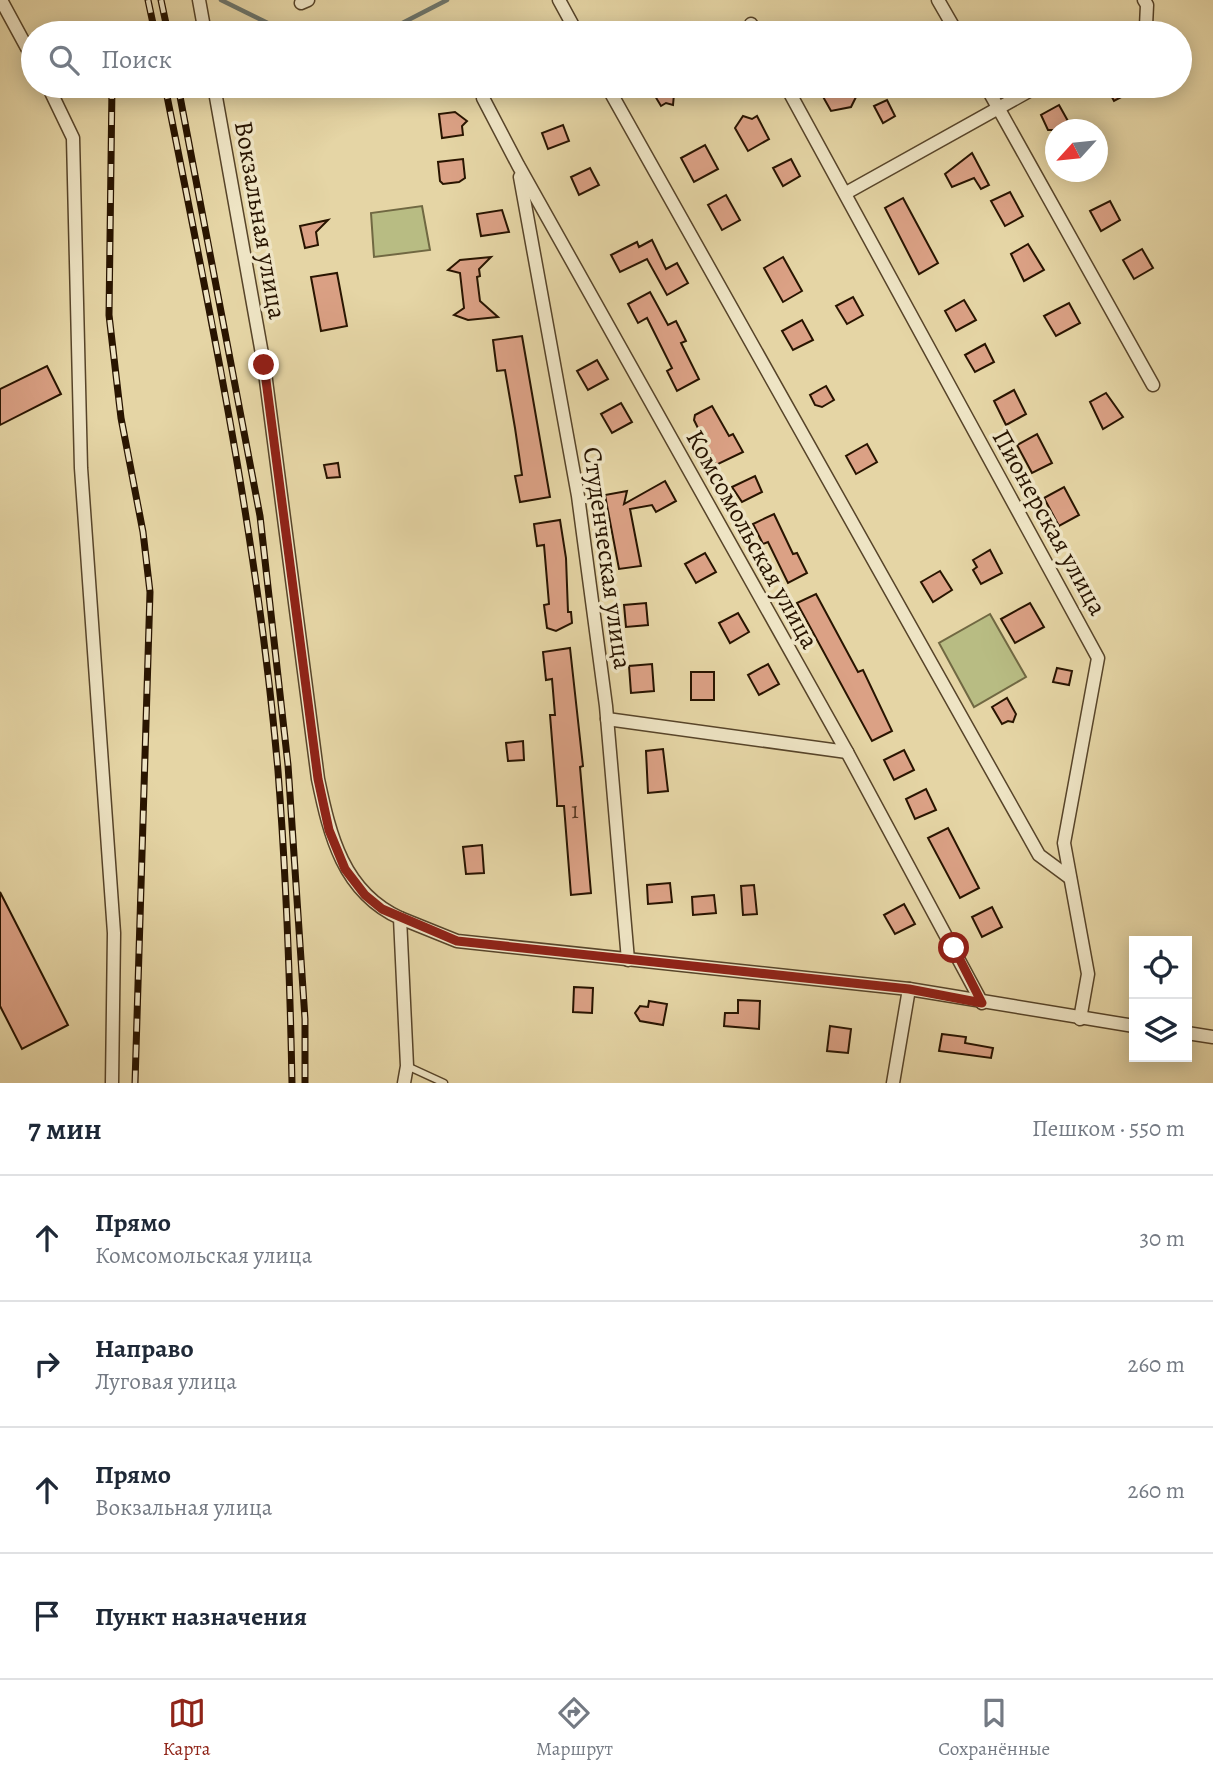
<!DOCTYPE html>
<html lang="ru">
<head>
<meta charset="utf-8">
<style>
	:root { --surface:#fff; --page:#f6f6f7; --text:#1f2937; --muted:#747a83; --line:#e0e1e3; --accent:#8f2418 }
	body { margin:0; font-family:Alegreya,serif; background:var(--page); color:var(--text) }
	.controls { position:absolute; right:21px; bottom:21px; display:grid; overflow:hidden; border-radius:0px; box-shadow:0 4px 18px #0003 }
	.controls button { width:63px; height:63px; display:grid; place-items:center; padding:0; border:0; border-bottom:2px solid var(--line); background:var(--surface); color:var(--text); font:35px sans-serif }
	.compass { position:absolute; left:1045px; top:119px; width:63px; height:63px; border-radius:50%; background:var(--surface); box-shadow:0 4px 18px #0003; rotate:243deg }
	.stop { position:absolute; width:21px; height:21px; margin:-16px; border:5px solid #8f2418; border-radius:50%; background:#fff }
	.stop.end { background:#8f2418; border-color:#fff; box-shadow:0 2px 7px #0008 }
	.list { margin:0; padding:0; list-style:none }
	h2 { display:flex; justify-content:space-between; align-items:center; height:91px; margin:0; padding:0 28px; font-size:30px }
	h2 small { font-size:23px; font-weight:400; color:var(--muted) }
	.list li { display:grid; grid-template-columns:46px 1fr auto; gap:21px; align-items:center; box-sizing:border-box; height:126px; padding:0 28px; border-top:2px solid var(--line) }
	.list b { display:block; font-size:26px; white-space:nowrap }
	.list p { margin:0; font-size:23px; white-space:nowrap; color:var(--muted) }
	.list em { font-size:23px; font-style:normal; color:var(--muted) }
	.icon { flex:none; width:38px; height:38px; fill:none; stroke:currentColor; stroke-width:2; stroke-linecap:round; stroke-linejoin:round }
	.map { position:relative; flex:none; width:1213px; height:1083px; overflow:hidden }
	.search { position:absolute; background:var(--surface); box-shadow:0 4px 18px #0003; left:21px; right:21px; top:21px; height:77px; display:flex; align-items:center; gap:18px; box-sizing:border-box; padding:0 24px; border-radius:38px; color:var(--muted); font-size:26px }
	.sheet { height:595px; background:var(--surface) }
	nav { display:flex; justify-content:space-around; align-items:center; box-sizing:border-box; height:98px; border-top:2px solid var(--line); background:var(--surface); font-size:19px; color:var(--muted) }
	nav a { display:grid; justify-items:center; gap:4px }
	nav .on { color:var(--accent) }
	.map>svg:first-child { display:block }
	.green { fill:#b8bc83; stroke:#706842; stroke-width:2 }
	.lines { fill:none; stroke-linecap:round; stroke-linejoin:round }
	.stream { stroke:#6d756b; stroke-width:4.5 }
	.building { fill:#dba185; stroke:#281400; stroke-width:2 }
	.service-casing { stroke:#574429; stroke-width:9 }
	.minor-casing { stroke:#574429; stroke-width:15 }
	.service { stroke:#eee4c4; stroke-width:6 }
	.minor { stroke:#eee4c4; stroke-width:12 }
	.rail-casing { stroke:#281400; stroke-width:7 }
	.rail { stroke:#eee4c4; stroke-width:4.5; stroke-dasharray:13; stroke-linecap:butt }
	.route { stroke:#8f2418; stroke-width:9 }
	.labels { text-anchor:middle; stroke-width:7; stroke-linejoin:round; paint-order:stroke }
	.number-label { font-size:23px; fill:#553721 }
	.street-label { font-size:26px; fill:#281400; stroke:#eee4c4 }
</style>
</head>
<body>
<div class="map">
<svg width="1213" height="1083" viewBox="0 0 1213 1083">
	<rect width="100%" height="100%" fill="#e5d5a5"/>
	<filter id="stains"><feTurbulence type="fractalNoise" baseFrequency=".00286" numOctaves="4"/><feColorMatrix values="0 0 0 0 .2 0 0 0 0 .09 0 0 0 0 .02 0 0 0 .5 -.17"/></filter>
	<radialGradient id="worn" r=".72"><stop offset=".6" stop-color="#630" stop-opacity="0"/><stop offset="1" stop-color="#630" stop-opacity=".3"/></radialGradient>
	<g class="green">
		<path d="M422 206 430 250 374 257 371 213Z"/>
		<path d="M990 614 1026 677 974 707 939 643Z"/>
	</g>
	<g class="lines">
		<g class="stream">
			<path d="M221 0 288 33"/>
			<path d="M383 33 447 0"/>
		</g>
	</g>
	<g class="building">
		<path d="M649 86H669L674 94 673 105 666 103 661 106Z"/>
		<path d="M817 86H854L858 93 851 107 831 111Z"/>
		<path d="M1106 86H1142L1114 101Z"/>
		<path d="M887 100 895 116 883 123 874 106Z"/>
		<path d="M1059 105 1073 130H1048L1041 115Z"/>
		<path d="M455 112 467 121 462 126 463 135 442 138 439 114Z"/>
		<path d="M743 116 752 119 757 116 769 139 748 151 735 128Z"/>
		<path d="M563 125 569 141 548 149 542 133Z"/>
		<path d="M705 145 718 169 694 182 681 158Z"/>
		<path d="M972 153 989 185 981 189 974 178 952 187 945 174Z"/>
		<path d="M463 159 465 178 459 182 443 184 440 181 438 162Z"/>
		<path d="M791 159 800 176 783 186 773 168Z"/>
		<path d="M590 168 599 185 579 195 571 177Z"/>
		<path d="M1010 192 1023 216 1005 226 991 201Z"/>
		<path d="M726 195 740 220 722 230 708 205Z"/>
		<path d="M903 198 938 263 919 274 885 208Z"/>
		<path d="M1110 201 1120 220 1101 231 1090 211Z"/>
		<path d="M502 210 509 232 481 236 477 214Z"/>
		<path d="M328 220 316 232 318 245 305 248 300 226Z"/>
		<path d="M652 240 666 269 677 263 688 283 667 295 647 259 620 272 611 255 637 242 639 247Z"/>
		<path d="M1028 244 1044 270 1024 281 1011 254Z"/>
		<path d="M1142 249 1153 268 1134 279 1123 260Z"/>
		<path d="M491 257 479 269 480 276 477 277 480 301 498 317 468 320 454 315 464 308 460 273 448 270 460 260Z"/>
		<path d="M783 257 802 291 783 302 764 268Z"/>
		<path d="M337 273 347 326 321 331 311 277Z"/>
		<path d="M650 292 668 325 676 321 686 341 681 343 699 379 677 391 667 371 672 368 647 318 638 323 628 304Z"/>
		<path d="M853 297 863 315 847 324 836 306Z"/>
		<path d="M964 300 976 320 956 331 945 311Z"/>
		<path d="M1069 303 1080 323 1056 336 1044 316Z"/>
		<path d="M802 320 813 340 793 350 782 331Z"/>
		<path d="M522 336 550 497 520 502 515 476 522 475 515 428 505 370 497 371 493 340Z"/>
		<path d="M985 344 994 362 975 372 965 355Z"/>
		<path d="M597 360 608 379 588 390 577 371Z"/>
		<path d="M47 366 61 394 0 425V389Z"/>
		<path d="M826 386 834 400 822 407 815 405 810 395Z"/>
		<path d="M1014 390 1026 414 1006 425 994 401Z"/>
		<path d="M1106 393 1123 417 1103 429 1090 402Z"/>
		<path d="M621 403 632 422 612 433 601 414Z"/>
		<path d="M712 406 729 436 733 434 743 452 716 465 694 420 695 415Z"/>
		<path d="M1037 434 1052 463 1032 473 1017 445Z"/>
		<path d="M867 444 877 462 856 474 846 456Z"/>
		<path d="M338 463 340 477 327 478 324 465Z"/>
		<path d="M755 476 762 492 742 502 732 487Z"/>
		<path d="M665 481 676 501 656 512 652 505 630 509 641 566 619 569 605 495 627 491 624 504Z"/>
		<path d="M1064 487 1079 515 1059 526 1044 498Z"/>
		<path d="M774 514 793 554 797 553 807 573 788 583 768 542 763 544 753 524Z"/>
		<path d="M560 520 566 558 568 612H571L572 623 556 631 547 628 544 605 549 604 544 545 537 546 534 524Z"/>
		<path d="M990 550 1002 573 981 584 973 570 977 567 973 560Z"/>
		<path d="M705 553 716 572 696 583 685 564Z"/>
		<path d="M940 571 952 590 933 602 921 582Z"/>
		<path d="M816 594 858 672 863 670 892 731 872 741 797 603Z"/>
		<path d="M646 603 648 625 626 627 624 605Z"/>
		<path d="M1030 603 1044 627 1015 643 1001 619Z"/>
		<path d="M738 613 749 632 730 643 719 623Z"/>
		<path d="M570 648 583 766 580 767 591 893 571 895 564 806H557V801L550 715H555L552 679 546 680 543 652Z"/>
		<path d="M652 664 654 691 631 693 629 666Z"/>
		<path d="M768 664 779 684 759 695 748 675Z"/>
		<path d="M1057 668 1072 671 1069 685 1053 682Z"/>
		<rect x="691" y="672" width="23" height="28"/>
		<path d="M1007 698 1016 714 1013 722 1008 721 1002 724 992 707Z"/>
		<path d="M523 741 524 760 508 761 506 743Z"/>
		<path d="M663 749 668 791 648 793 646 751Z"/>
		<path d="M904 750 914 770 894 780 884 760Z"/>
		<path d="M926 789 936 810 915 819 906 799Z"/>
		<path d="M948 828 979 888 960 898 928 838Z"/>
		<path d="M482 845 484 873 466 874 463 847Z"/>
		<path d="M670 883 672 902 648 904 647 885Z"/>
		<path d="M754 885 757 914 743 915 741 886Z"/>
		<path d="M0 892 68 1025 22 1049 0 1006Z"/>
		<path d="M714 895 716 913 693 915 692 897Z"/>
		<path d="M904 904 915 924 895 934 884 915Z"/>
		<path d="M992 907 1002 927 982 937 972 917Z"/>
		<path d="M574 987 593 988 592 1013 573 1012Z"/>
		<path d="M738 1000 760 1001 759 1029 724 1026 725 1013H738Z"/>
		<path d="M649 1001 667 1004 663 1025 640 1021 635 1013 640 1006 648 1007Z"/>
		<path d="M830 1026 851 1029 848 1053 827 1051Z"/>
		<path d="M942 1034 966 1037 965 1043 993 1048 991 1058 939 1051Z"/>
	</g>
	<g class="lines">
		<g class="service-casing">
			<path id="service" d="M407 1066 444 1083"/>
		</g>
		<g class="minor-casing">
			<g id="minor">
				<path d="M1 0 33 59"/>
				<path d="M199 0 205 33"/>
				<path d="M559 0 577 33"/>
				<path d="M938 0 957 33"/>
				<path d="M301 3 308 0"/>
				<path d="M751 24 756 33"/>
				<path d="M1132 33 1146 26 1147 5 1144 0"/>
				<path d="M48 86 73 138 81 468 114 933 112 1083"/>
				<path d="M214 86 264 365 318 779C330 836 343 892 400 918L407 1066 404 1083"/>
				<path d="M607 86 1039 855 1070 878"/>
				<path d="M786 86 1098 658 1064 843 1088 974 1080 1019"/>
				<path d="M986 86 1153 385"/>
				<path d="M483 98 518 165 847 752 982 1003"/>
				<path d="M520 177 578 496 606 706 628 960"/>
				<path d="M846 193 1038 86"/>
				<path d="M607 719 847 752"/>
				<path d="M400 918 457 941 909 989 1134 1026"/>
				<path d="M1187 1033 1213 1037"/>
				<path d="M893 1083 909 989"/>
			</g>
		</g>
		<use href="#service" class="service"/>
		<use href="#minor" class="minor"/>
		<g class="rail-casing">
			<g id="rail">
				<path d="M148 0 155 33"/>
				<path d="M161 0 168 33"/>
				<path d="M112 86 109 315 121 418 143 532 150 592 135 1083"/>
				<path d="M165 86C210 312 258 540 278 771 286 874 290 979 292 1083"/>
				<path d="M178 86 260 516 288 765 305 1019V1083"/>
			</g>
		</g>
		<use href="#rail" class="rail"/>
	</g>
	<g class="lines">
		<path class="route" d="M264 365 318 779 329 830 345 869 365 895 382 909 457 941 909 989 982 1003 954 948"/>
	</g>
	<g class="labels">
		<g class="number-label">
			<text x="575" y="818">1</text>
		</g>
		<g class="street-label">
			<text transform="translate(261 220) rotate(80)" y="9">Вокзальная улица</text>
			<text transform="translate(1050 522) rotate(61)" y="9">Пионерская улица</text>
			<text transform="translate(753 539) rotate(61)" y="9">Комсомольская улица</text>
			<text transform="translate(608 558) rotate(82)" y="9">Студенческая улица</text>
		</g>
	</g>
	<rect width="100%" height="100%" filter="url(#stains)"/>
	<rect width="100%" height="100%" fill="url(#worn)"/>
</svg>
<div class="controls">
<button><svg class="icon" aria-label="locate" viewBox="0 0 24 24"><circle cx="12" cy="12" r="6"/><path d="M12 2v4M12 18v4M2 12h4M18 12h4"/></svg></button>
<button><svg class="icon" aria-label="layers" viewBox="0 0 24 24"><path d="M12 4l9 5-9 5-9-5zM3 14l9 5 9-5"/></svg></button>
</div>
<svg class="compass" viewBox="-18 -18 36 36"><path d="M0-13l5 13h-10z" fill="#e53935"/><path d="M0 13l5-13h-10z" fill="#747a83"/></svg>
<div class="stop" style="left:954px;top:948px"></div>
<div class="stop end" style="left:264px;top:365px"></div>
<div class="search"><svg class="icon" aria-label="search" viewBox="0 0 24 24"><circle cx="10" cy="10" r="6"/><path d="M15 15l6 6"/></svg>Поиск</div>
</div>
<section class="sheet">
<h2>7 мин<small>Пешком · 550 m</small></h2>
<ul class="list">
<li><svg class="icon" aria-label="ahead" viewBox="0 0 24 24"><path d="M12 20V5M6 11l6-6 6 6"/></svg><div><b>Прямо</b><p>Комсомольская улица</p></div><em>30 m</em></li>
<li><svg class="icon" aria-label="right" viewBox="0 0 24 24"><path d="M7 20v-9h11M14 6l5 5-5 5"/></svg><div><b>Направо</b><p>Луговая улица</p></div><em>260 m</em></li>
<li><svg class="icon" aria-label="ahead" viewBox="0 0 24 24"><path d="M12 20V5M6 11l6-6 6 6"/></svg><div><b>Прямо</b><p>Вокзальная улица</p></div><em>260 m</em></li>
<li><svg class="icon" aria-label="arrive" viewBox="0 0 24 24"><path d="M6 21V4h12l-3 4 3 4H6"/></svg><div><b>Пункт назначения</b></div></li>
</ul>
</section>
<nav>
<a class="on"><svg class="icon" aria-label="map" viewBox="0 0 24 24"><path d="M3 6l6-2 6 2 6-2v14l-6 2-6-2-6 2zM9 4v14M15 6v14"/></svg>Карта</a>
<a><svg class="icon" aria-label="directions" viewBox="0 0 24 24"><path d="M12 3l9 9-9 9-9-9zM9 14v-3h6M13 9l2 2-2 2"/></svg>Маршрут</a>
<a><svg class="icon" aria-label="saved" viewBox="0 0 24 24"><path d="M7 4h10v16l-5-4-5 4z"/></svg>Сохранённые</a>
</nav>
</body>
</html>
